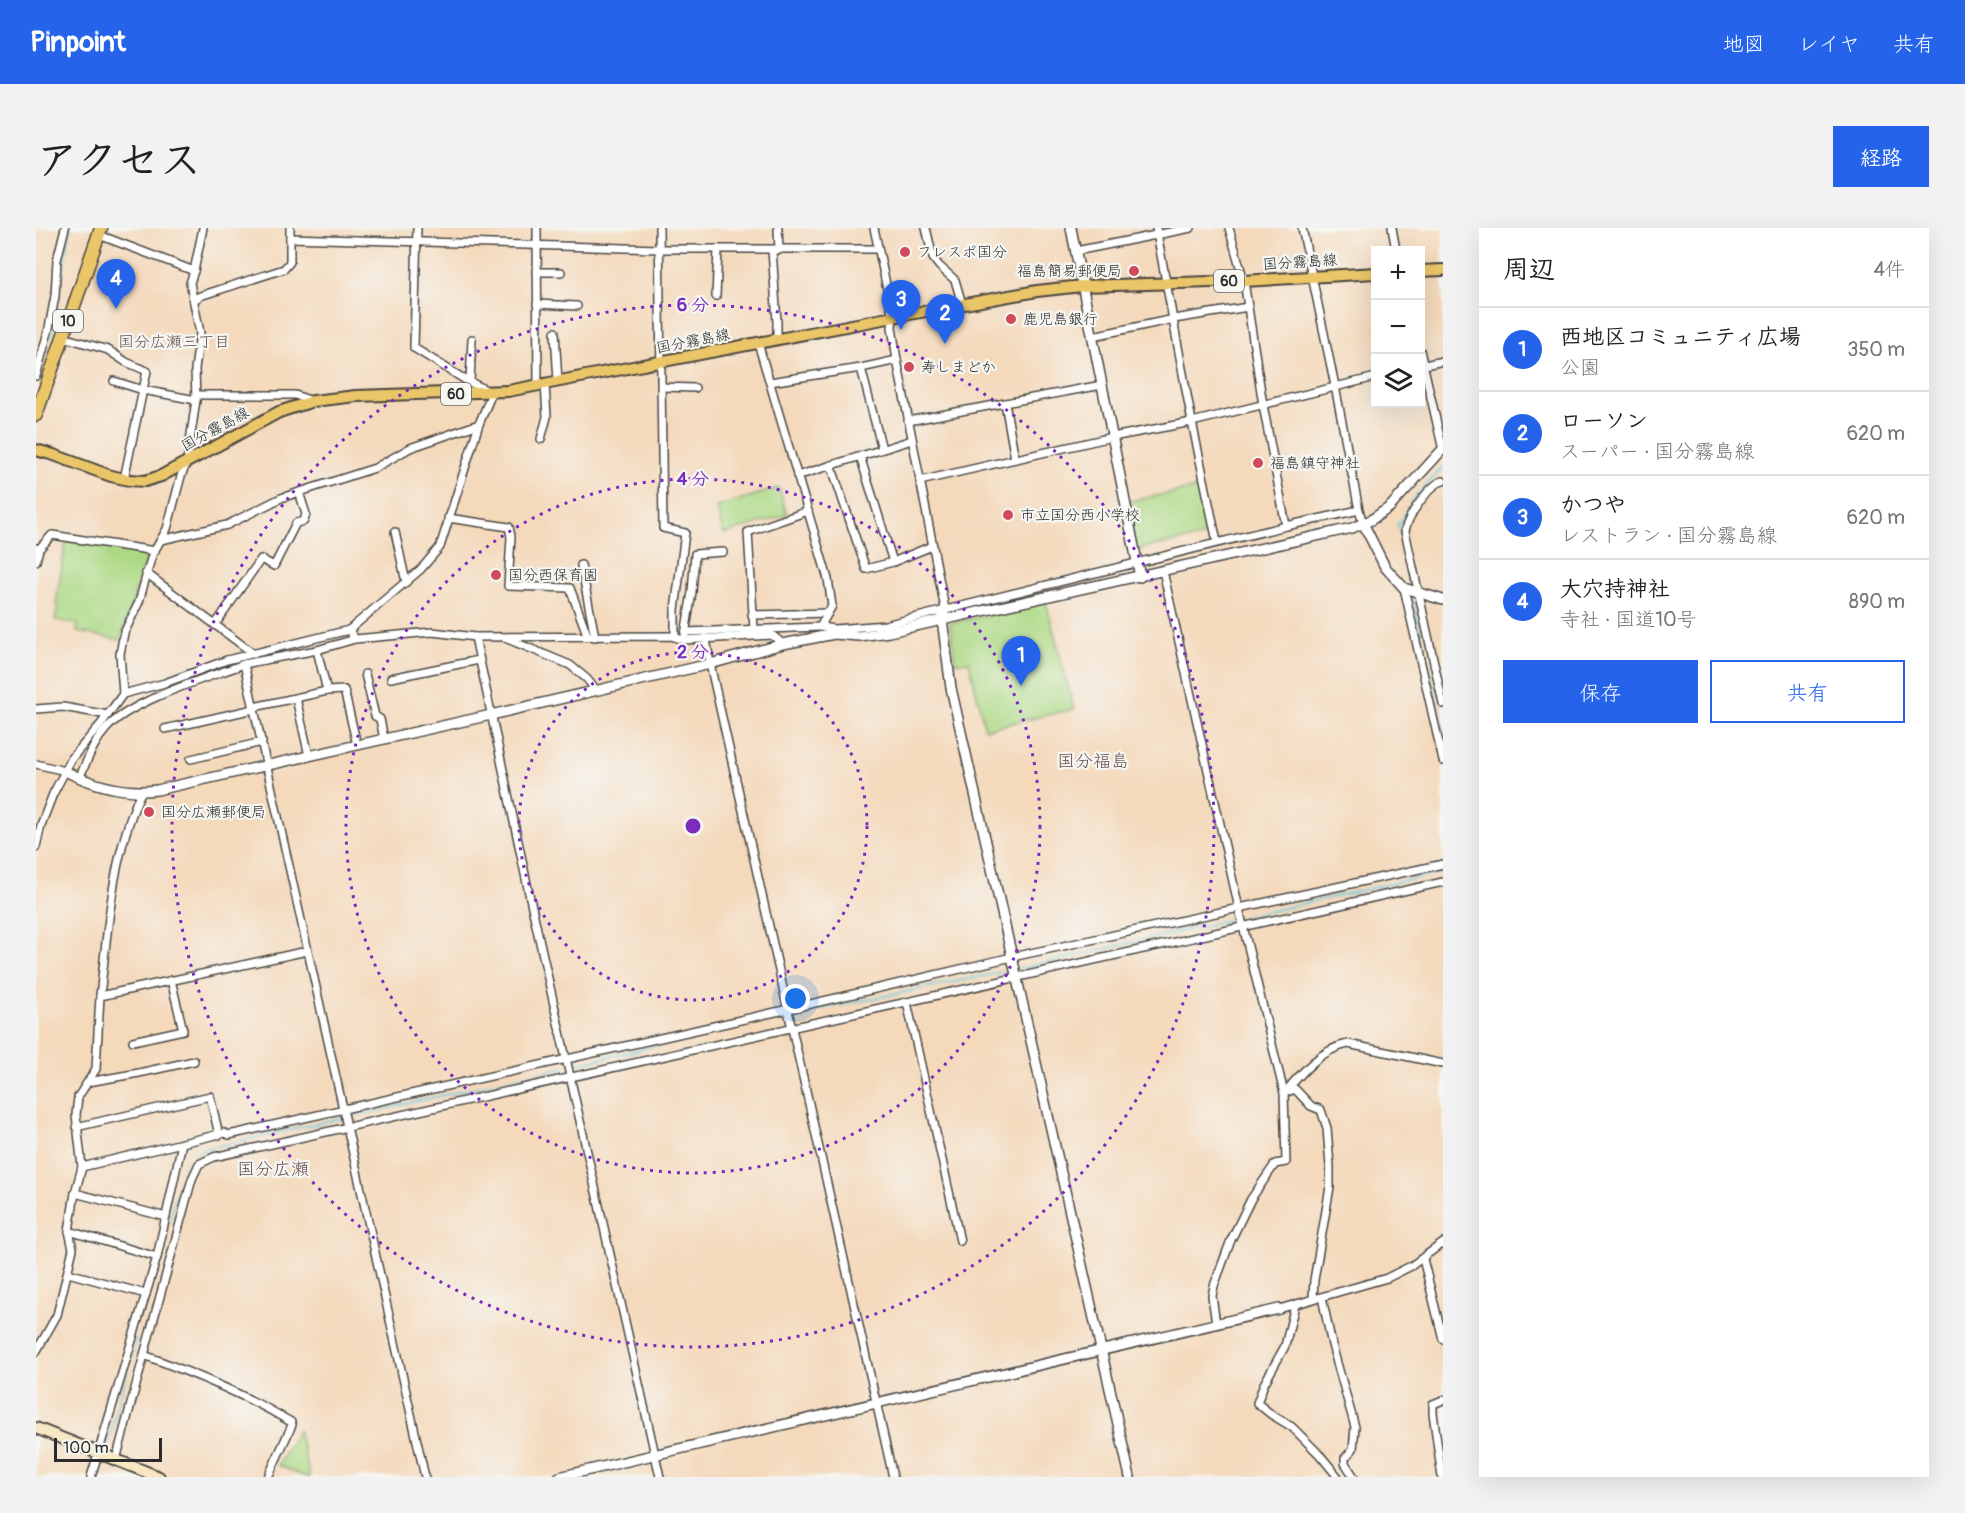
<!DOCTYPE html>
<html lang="ja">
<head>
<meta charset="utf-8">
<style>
	:root { --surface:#fff; --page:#f2f2f2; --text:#222; --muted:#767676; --line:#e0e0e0; --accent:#2563eb }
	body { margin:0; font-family:Pangolin,"Klee One",sans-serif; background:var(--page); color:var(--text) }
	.controls { position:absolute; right:18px; top:18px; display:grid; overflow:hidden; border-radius:0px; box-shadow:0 6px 24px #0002 }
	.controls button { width:54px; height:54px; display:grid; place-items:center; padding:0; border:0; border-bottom:2px solid var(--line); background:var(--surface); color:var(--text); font:30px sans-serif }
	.scale { position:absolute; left:18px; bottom:15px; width:108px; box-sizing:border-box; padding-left:6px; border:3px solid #2b2b2b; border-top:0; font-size:16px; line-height:21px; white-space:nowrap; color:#2b2b2b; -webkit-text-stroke:4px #f6f6f2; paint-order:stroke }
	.you { position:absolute; left:760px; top:771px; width:21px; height:21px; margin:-15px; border:4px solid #fff; border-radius:50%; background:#1a73e8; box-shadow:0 0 0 9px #1a73e833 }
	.badge { display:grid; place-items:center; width:39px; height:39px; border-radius:50%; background:var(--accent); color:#fff; font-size:20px; font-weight:700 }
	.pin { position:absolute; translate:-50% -50px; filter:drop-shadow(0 2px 3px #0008) }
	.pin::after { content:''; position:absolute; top:32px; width:21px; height:18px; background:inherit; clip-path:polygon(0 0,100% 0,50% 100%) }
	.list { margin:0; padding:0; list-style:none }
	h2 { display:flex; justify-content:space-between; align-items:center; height:78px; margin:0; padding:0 24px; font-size:26px }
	h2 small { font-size:20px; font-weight:400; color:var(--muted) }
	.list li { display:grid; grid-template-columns:39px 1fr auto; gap:18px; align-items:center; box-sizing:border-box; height:84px; padding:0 24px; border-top:2px solid var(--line) }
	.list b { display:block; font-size:22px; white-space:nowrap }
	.list p { margin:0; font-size:20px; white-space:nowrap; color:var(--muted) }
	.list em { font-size:20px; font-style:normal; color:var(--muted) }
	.actions { display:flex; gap:12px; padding:18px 24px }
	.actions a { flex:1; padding:14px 0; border:2px solid var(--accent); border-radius:0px; text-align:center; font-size:21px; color:var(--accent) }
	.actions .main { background:var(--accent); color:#fff }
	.icon { flex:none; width:33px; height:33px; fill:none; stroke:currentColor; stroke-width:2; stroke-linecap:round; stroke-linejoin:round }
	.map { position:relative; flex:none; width:1407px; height:1249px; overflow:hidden; border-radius:0px }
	header { display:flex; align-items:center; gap:36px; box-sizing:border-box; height:84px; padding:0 30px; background:var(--accent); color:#fff }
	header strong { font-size:28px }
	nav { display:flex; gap:33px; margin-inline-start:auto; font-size:21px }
	.intro { display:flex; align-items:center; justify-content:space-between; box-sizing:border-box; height:144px; padding:0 36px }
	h1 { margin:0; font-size:42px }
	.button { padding:15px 27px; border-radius:0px; background:var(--accent); color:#fff; font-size:21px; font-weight:700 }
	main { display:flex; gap:36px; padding:0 36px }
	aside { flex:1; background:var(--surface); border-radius:0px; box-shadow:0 6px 24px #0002 }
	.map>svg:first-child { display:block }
	.green { fill:#add985; stroke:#6c8258; stroke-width:1.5 }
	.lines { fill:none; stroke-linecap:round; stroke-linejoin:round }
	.stream { stroke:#5fc8da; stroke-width:2 }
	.minor-casing { stroke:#494541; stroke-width:10 }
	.tertiary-casing { stroke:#494541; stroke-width:12 }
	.secondary-casing { stroke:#494541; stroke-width:14 }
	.primary-casing { stroke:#494541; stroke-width:14 }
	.trunk-casing { stroke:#494541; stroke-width:15 }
	.minor { stroke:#fff; stroke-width:7 }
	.tertiary { stroke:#fff; stroke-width:9 }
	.secondary { stroke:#f7e8c3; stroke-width:10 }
	.primary { stroke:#ebc669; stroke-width:10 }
	.trunk { stroke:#ebc669; stroke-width:12 }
	.ring { fill:none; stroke:#7b2cbf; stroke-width:3; stroke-dasharray:3 6 }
	.poi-dot { fill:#d1495b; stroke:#f6f6f2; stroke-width:2 }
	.labels { text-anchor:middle; stroke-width:4.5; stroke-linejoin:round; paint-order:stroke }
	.shield { fill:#f6f6f2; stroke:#686867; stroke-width:1.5 }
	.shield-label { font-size:14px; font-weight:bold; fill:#2b2b2b }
	.poi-label { font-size:15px; fill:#2b2b2b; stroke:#f6f6f2; text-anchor:start }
	.street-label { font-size:15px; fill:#2b2b2b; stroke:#f6f6f2 }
	.neighbourhood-label { font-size:16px; fill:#674f4f; stroke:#f6f6f2 }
	.quarter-label { font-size:18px; fill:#674f4f; stroke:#f6f6f2 }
	.centre { fill:#7b2cbf; stroke:#f6f6f2; stroke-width:3 }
	.ring-label { font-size:18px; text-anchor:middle; font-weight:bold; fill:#7b2cbf; stroke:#f6f6f2; stroke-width:4.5; stroke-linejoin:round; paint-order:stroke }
</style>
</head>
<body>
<header>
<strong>Pinpoint</strong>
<nav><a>地図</a><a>レイヤ</a><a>共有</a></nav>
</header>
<div class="intro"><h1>アクセス</h1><a class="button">経路</a></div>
<main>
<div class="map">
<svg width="1407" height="1249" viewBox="0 0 1407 1249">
	<rect width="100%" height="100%" fill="#f6f6f2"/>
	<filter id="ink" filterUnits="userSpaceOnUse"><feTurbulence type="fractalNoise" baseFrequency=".0167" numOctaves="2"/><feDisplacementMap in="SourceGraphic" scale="12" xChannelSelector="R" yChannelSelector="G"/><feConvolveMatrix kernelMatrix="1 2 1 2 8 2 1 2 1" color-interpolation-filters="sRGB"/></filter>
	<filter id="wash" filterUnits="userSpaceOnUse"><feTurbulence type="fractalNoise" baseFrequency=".008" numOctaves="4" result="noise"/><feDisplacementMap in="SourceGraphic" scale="24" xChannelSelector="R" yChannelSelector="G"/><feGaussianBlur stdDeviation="1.35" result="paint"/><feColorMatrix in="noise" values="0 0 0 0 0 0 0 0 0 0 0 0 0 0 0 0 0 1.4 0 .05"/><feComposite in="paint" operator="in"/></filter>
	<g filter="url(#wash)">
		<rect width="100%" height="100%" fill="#f4d9bb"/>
		<g class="green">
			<path d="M743 260 751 287 688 306 680 279Z"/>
			<path d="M1162 260 1171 308 1098 322 1088 274Z"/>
			<path d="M30 313 113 324 84 412 41 404 42 396 19 392 22 377 20 376Z"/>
			<path d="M1010 374 1038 481 949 501 933 433 919 435 914 395Z"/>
			<path d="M262 1202 274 1249H269L242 1237Z"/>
		</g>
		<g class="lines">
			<g class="stream">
				<path d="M16 110C22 73 26 36 35 0"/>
				<path d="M1375 360 1362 297 1377 272 1407 239"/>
				<path d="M1376 366 1407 502"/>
				<path d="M1208 689 1407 644"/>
				<path d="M983 741 1202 690"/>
				<path d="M534 838 715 795 977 742"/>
				<path d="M312 889 529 839"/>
				<path d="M132 996 149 939 165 922 306 890"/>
				<path d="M69 1224 100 1111"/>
				<path d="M62 1249 67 1230"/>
			</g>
		</g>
	</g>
	<g filter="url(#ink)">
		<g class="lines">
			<g class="minor-casing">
				<g id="minor">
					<path d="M501 0 502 158"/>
					<path d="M623 0 627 300 649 305 639 382V409"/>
					<path d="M742 0 743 22"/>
					<path d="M838 0 857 89 856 99 861 132 909 381"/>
					<path d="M890 0 897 30 903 38 919 52 926 76"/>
					<path d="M1120 0 1156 194 1181 314"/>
					<path d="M1193 0 1208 53 1227 177 1250 298"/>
					<path d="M1266 0 1299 158 1323 282 1327 295"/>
					<path d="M1356 0 1360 22"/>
					<path d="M63 7 158 43"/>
					<path d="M254 10 623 21H842"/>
					<path d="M740 22H736L741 94V112"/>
					<path d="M1040 23 1155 0"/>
					<path d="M501 44H525"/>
					<path d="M680 68 682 21"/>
					<path d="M158 72 164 68 248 41 254 34V0"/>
					<path d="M501 76 541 78"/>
					<path d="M519 104 522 154"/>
					<path d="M1057 108 1138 91 1212 79"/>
					<path d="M27 109 72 122 90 134 111 143 88 251"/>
					<path d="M722 115 792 351 796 378 784 399 799 401 849 397 1250 298 1323 282"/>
					<path d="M1384 122 1407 222"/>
					<path d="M1384 138 1407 133"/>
					<path d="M825 140 846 221"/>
					<path d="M0 148 13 100 19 68 21 32 29 0"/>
					<path d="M78 153 107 162 160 172"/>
					<path d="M434 154 436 111"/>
					<path d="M734 154 825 140 861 132"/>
					<path d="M626 159 659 160"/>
					<path d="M160 167H259L276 173"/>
					<path d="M969 175 979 231"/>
					<path d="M872 193 1066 157"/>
					<path d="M505 211 511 189 509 156"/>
					<path d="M824 228 857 334"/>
					<path d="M795 237 830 341 857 334 896 318"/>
					<path d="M761 248 876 212"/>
					<path d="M884 253 1076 209 1156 194 1340 149"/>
					<path d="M1407 253C1394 256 1371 289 1369 303L1407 476"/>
					<path d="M412 290 473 299 475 309 472 358 534 360 552 409"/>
					<path d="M359 304 370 354"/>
					<path d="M125 312 191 297 245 270 339 240 374 220 443 196"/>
					<path d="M0 320 3 321 0 333"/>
					<path d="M3 321 16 307 119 323"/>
					<path d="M545 337 559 409"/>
					<path d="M1127 343 1207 698 1248 865 1250 934 1239 936 1215 971 1195 1012 1178 1058 1176 1068 1180 1096"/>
					<path d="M110 345 218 426"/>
					<path d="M1368 360 1407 533"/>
					<path d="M716 387 792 385"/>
					<path d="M179 397 225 331 238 338 260 295 268 293 270 286 263 264"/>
					<path d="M313 402 319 411 396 404 439 409 635 408 648 412 736 407 747 416"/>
					<path d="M718 402 712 304 772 283"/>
					<path d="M650 404 784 399"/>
					<path d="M649 407 656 364 659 326 687 324"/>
					<path d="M439 409 494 670 624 1249"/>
					<path d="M469 410 534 437 551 451 559 461"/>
					<path d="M670 410 674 436 857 1249"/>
					<path d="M319 411 281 422 208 436 389 1249"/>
					<path d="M329 446 339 488 344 491 348 511"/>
					<path d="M355 450 443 432"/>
					<path d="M291 463 308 462 321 517"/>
					<path d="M87 466 129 455 191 432 313 402 385 341 404 319 443 196 456 165 428 151 378 120 381 0"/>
					<path d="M260 470 273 528"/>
					<path d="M218 479 291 463 281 422"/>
					<path d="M0 481 27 479 72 487"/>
					<path d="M129 501 218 481"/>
					<path d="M155 531 226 514"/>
					<path d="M0 536 29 543"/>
					<path d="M43 550C51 534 57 515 70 501 95 472 171 450 208 436"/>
					<path d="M105 564C76 628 72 699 64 768L271 723"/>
					<path d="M0 619 5 597 17 566 36 530 65 496 87 466 84 426 88 405 103 374 116 327 131 301 145 248 151 234 160 172 159 141 164 105 154 55 158 43 167 0"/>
					<path d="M871 774 924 1013"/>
					<path d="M97 813 147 802 135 752"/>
					<path d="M52 854 103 845 158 833"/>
					<path d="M1250 863C1267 843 1286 821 1312 816L1407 836"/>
					<path d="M1248 865 1259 861 1275 878 1285 882 1291 900 1294 938V959L1278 1052 1277 1070"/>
					<path d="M40 899 174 868 183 907"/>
					<path d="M46 939 188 905 193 907 753 781 976 729 1407 636"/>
					<path d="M39 965 130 989"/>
					<path d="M33 1003 121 1029"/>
					<path d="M1387 1031 1407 1111"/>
					<path d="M32 1045 110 1066"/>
					<path d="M1286 1069 1296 1117 1319 1199 1317 1221 1309 1230V1235L1318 1249"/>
					<path d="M1259 1077 1249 1118 1228 1156 1221 1175 1236 1187 1256 1199 1284 1227 1302 1249"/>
					<path d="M1243 1081 1351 1050 1375 1038 1407 1015"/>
					<path d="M0 1124 21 1087 37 1021 33 1003 39 965 46 939 40 887 42 869 60 841 64 768"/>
					<path d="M108 1127 156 951 163 936 178 929 1407 654"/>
					<path d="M80 1232 108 1127C159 1146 208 1166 255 1194L256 1197 232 1249"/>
					<path d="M55 1249 121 1029 146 915"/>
					<path d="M1406 1249 1397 1185V1176L1407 1172"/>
				</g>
			</g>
			<g class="tertiary-casing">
				<g id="tertiary">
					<path d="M1035 0 1104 349"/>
					<path d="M1327 295 1349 339 1368 360 1407 372"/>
					<path d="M909 381 906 391 915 460 1094 1249"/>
					<path d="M29 543C57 557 90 566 121 562L455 487 674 436 747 416 798 406 823 408 853 404 1316 300 1335 292 1354 279 1407 221"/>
					<path d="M523 1249 1243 1081"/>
				</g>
			</g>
			<g class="secondary-casing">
				<path id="secondary" d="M0 1200 123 1249"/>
			</g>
			<g class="primary-casing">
				<g id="primary">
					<path d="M1384 43 1407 42"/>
					<path d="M0 222 18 227 75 248 93 252 109 253 125 248 151 234 243 184 277 173 320 168 472 163 857 89 1001 63 1046 58 1208 53 1340 45"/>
				</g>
			</g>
			<g class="trunk-casing">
				<path id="trunk" d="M0 187 65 0"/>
			</g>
			<use href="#minor" class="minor"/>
			<use href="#tertiary" class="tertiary"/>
			<use href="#secondary" class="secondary"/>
			<use href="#primary" class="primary"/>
			<use href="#trunk" class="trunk"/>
		</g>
	</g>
	<g class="ring">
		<circle cx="657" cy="598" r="174"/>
		<circle cx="657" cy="598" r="347"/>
		<circle cx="657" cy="598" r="521"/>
	</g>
	<g class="poi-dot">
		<circle cx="869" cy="24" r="6"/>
		<circle cx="1098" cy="43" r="6"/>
		<circle cx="975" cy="91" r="6"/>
		<circle cx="873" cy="139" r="6"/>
		<circle cx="1222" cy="235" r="6"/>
		<circle cx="972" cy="287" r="6"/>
		<circle cx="460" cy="347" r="6"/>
		<circle cx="113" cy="584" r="6"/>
	</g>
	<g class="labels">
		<g class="shield">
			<rect x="1178" y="42" width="30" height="22" rx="4.5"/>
			<rect x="17" y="82" width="30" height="22" rx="4.5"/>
			<rect x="405" y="155" width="30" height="22" rx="4.5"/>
		</g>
		<g class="shield-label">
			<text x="1193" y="58">60</text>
			<text x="32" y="98">10</text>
			<text x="420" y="171">60</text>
		</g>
		<g class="poi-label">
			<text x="881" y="29">フレスポ国分</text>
			<text x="1086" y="48" text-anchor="end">福島簡易郵便局</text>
			<text x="987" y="96">鹿児島銀行</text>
			<text x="885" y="144">寿しまどか</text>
			<text x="1234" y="240">福島鎮守神社</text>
			<text x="984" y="292">市立国分西小学校</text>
			<text x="472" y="352">国分西保育園</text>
			<text x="125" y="589">国分広瀬郵便局</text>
		</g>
		<g class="street-label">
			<text transform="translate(1264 34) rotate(-4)" y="5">国分霧島線</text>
			<text transform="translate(657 113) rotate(-11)" y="5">国分霧島線</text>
			<text transform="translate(179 201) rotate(-29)" y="5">国分霧島線</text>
		</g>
		<g class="neighbourhood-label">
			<text x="138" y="119">国分広瀬三丁目</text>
		</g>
		<g class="quarter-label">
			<text x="1057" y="539">国分福島</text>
			<text x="237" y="947">国分広瀬</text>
		</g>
	</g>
	<circle cx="657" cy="598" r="9" class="centre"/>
	<g class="ring-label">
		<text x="657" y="83">6 分</text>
		<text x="657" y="257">4 分</text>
		<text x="657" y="430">2 分</text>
	</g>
</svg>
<div class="controls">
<button>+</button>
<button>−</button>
<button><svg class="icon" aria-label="layers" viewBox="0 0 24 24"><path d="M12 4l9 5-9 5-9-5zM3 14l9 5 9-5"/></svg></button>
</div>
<div class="scale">100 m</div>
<div class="you"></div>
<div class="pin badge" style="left:985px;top:458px">1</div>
<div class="pin badge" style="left:909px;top:116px">2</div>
<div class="pin badge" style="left:865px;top:102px">3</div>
<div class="pin badge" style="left:80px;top:81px">4</div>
</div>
<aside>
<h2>周辺<small>4件</small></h2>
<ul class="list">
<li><span class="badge">1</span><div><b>西地区コミュニティ広場</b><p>公園</p></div><em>350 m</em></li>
<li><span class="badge">2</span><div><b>ローソン</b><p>スーパー · 国分霧島線</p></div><em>620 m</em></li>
<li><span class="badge">3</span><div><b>かつや</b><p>レストラン · 国分霧島線</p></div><em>620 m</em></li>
<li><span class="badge">4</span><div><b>大穴持神社</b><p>寺社 · 国道10号</p></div><em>890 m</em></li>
</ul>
<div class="actions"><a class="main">保存</a><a>共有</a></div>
</aside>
</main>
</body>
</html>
